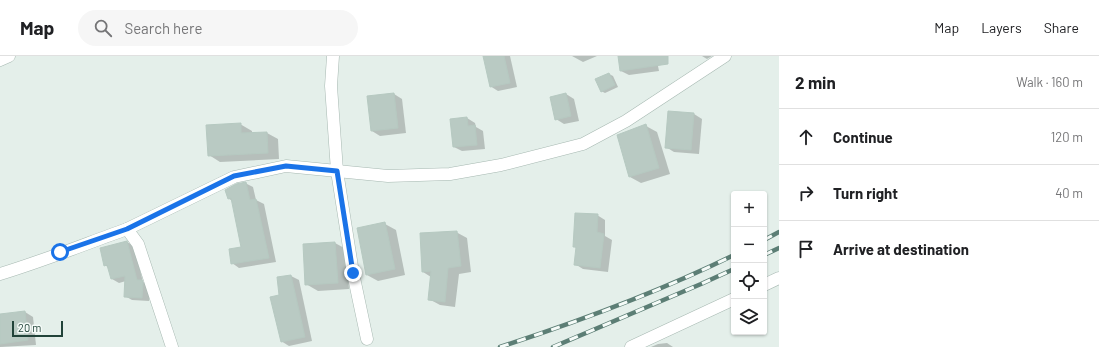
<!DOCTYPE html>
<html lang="en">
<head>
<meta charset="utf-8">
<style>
	:root { --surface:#fff; --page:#f6f6f6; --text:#202124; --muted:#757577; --line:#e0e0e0 }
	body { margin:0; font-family:Barlow,sans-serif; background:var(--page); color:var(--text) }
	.controls { position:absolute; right:12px; bottom:12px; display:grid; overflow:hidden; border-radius:4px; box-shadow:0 1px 3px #0004 }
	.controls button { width:36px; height:36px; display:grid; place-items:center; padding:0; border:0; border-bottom:1px solid var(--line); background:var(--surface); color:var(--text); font:20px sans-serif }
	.scale { position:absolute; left:12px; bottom:10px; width:51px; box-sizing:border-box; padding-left:4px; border:2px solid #214339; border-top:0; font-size:11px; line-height:14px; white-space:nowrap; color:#214339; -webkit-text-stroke:3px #f5fbf8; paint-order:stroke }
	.stop { position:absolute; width:12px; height:12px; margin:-9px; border:3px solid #1a73e8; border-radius:50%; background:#fff }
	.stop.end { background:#1a73e8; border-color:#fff; box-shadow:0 1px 4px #0008 }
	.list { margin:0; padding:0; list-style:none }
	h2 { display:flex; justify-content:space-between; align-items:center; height:52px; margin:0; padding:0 16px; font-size:17px }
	h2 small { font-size:13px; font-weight:400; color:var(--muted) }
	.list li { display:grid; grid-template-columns:26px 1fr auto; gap:12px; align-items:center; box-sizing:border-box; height:56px; padding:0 16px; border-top:1px solid var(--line) }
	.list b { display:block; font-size:15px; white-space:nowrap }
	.list em { font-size:13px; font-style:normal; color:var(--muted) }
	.icon { flex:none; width:22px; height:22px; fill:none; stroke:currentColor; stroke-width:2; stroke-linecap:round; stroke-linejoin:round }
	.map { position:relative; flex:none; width:779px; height:291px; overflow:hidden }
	header { display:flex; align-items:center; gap:24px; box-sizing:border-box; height:56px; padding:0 20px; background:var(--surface); border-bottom:1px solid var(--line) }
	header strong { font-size:19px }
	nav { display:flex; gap:22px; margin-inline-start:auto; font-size:14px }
	.search { width:280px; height:36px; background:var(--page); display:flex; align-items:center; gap:10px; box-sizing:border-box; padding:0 14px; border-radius:22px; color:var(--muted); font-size:15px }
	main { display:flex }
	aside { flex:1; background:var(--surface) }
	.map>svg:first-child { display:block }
	.shadow { fill:#0003 }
	.building { fill:#b9cac3; stroke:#b6c9c1 }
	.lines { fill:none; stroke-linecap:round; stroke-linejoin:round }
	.minor-casing { stroke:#a6b8b1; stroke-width:13 }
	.minor { stroke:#fff; stroke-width:12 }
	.rail-casing { stroke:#5c7e75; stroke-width:4.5 }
	.rail { stroke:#f5fbf8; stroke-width:3; stroke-dasharray:9; stroke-linecap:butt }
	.route { stroke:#1a73e8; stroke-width:5 }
</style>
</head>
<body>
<header>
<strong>Map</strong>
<div class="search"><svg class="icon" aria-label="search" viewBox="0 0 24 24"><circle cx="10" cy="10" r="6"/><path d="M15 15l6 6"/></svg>Search here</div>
<nav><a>Map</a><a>Layers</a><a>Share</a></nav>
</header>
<main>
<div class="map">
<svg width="779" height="291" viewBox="0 0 779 291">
	<rect width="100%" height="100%" fill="#e4efea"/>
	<g class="shadow">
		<path d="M484 0H510L517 31 498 35 490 30Z"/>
		<path d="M572 0H597L583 6Z"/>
		<path d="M619 0H656L659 15 629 19 621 15Z"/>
		<path d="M702 0H712L707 3Z"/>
		<path d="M609 18 613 20 618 31 605 37 601 35Z"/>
		<path d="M394 38 402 43 406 77 380 80 372 75Z"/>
		<path d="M566 38 574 43 579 65 564 68 556 63Z"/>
		<path d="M694 58 702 63 699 98 674 96 666 91Z"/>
		<path d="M467 62 475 67 476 71 483 75 485 93 462 95 454 91Z"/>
		<path d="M240 68 252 75V78L267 77 278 83 279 103 220 106 209 99Z"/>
		<path d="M646 70 657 76 670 118 641 127 630 121Z"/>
		<path d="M245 127 253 131 256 144 264 148 276 206 239 212 232 207 242 192 233 145 229 143Z"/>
		<path d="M597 159 605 164V180L612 184 608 216 583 213 575 208 577 192 574 191Z"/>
		<path d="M385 168 396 174 405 219 378 225 367 219Z"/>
		<path d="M456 176 467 182 471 216 459 218 455 251 440 249 429 243 431 221 423 216Z"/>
		<path d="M127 186 134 190 143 226 149 229V245L132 244 125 240 126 225 119 227 112 223 109 212 105 209Z"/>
		<path d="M335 187 346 193 349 233 318 235 306 228 304 189Z"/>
		<path d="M291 220 299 224 312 285 289 290 281 285 280 239Z"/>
		<path d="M25 256 33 261 36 289 0 291V259Z"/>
		<path d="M667 287 673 291H651L658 288Z"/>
	</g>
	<g class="building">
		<path d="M483 0H504L510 27 490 31Z"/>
		<path d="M618 0H668V8L620 15Z"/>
		<path d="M609 17 615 29 601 36 595 23Z"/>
		<path d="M394 37 398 72 371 75 367 40Z"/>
		<path d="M566 37 571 60 555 64 550 41Z"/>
		<path d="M668 55 694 57 691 94 665 92Z"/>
		<path d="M467 61 468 70 475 69 477 89 453 91 450 63Z"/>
		<path d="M241 67V77L267 76 268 97 208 100 206 69Z"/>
		<path d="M646 68 659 112 629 121 617 79Z"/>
		<path d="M246 126 250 144 256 143 269 202 231 208 229 193 241 191 231 142 228 143 225 134 236 128Z"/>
		<path d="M575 157 598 158 597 176 604 178 600 212 574 209 576 191H573Z"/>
		<path d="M385 166 395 213 366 219 357 172Z"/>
		<path d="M457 175 461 210 448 212 445 246 428 244 431 215 422 216 420 177Z"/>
		<path d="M127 185 137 224H142L143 227 142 242 124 241 125 220 111 223 107 209 104 210 100 192Z"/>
		<path d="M335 186 338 227 305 229 303 188Z"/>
		<path d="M291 219 305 281 281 286 270 241 279 239 277 221Z"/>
		<path d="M25 255 28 284 0 288V258Z"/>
	</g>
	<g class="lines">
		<g class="minor-casing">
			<g id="minor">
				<path d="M333 0 331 30 337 115 353 217 367 283"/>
				<path d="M0 4 9 0"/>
				<path d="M127 173 234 121 286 110 388 120 450 118 501 109 583 88 626 65 725 0"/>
				<path d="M0 218C43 205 85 188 127 173L138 188 172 291"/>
				<path d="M764 229 779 222"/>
				<path d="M631 291 734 243"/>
			</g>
		</g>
		<use href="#minor" class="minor"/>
		<g class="rail-casing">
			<g id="rail">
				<path d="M764 184 779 176"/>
				<path d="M764 199 779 192"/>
				<path d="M500 291C580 265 659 236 734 199"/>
				<path d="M553 291 701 228 734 213"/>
			</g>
		</g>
		<use href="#rail" class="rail"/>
	</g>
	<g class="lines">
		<path class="route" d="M60 196 127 173 234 120 286 110 337 115 353 217"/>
	</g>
</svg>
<div class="controls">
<button>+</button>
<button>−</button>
<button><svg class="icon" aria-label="locate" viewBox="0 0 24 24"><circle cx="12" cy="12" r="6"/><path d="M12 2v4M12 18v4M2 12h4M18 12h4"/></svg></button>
<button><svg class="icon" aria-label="layers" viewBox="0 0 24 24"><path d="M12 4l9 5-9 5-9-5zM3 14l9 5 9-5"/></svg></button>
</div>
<div class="scale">20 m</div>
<div class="stop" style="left:60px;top:196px"></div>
<div class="stop end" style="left:353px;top:217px"></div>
</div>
<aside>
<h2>2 min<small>Walk · 160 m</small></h2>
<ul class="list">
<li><svg class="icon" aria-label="ahead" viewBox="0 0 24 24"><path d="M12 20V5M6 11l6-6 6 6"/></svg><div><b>Continue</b></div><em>120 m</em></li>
<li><svg class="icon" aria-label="right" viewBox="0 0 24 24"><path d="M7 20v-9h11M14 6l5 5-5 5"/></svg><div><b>Turn right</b></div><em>40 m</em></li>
<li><svg class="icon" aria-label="arrive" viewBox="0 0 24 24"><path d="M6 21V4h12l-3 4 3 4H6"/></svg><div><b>Arrive at destination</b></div></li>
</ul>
</aside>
</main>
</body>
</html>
